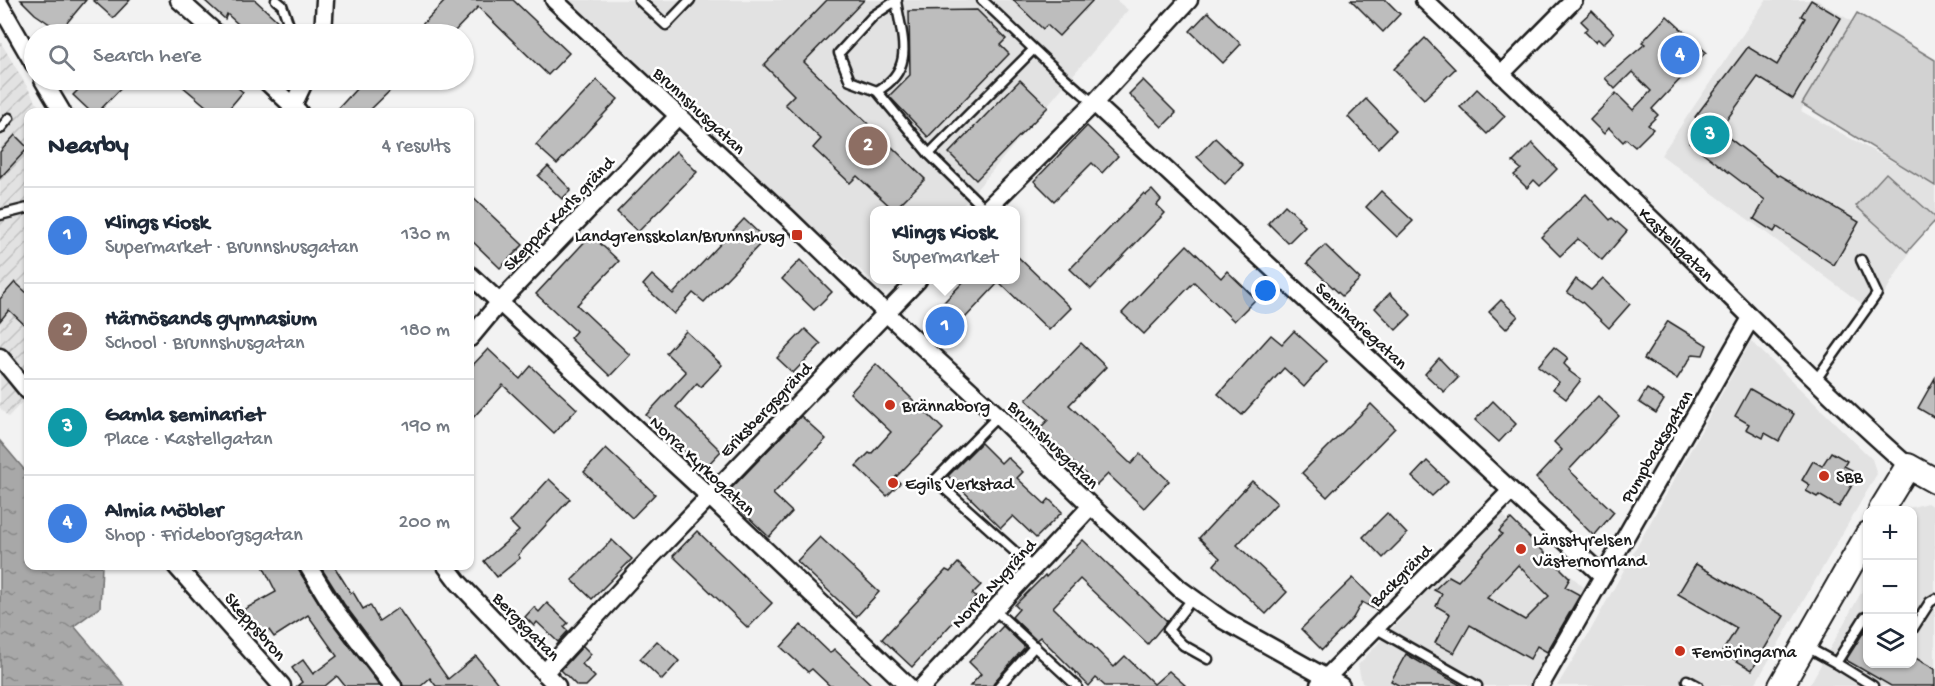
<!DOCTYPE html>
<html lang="en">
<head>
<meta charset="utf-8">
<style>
	:root { --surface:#fff; --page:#f6f6f7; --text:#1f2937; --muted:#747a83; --line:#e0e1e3; --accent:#c8321e }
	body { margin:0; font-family:"Gochi Hand",sans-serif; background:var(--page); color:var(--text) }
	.controls { position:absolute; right:18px; bottom:18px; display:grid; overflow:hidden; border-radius:12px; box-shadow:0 2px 4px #0004 }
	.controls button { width:54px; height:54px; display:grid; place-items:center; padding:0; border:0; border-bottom:2px solid var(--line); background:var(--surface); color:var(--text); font:30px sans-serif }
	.you { position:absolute; left:1266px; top:291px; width:21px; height:21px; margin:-15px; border:4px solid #fff; border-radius:50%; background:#1a73e8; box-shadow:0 0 0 9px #1a73e833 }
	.badge { display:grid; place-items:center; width:39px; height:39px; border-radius:50%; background:var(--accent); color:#fff; font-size:20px; font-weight:700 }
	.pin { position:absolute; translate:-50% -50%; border:3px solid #fff; box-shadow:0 2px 6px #0006 }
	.popup { position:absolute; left:870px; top:206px; width:150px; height:78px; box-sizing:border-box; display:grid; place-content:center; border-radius:12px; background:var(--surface); filter:drop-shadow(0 2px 4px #0005); font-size:20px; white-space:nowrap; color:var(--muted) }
	.popup b { font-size:22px; color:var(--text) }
	.popup::after { content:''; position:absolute; left:50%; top:100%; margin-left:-12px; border:12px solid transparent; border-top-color:var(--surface) }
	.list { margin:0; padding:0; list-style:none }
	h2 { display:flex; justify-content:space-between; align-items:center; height:78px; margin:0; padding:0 24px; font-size:26px }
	h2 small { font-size:20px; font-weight:400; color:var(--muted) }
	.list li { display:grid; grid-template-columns:39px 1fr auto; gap:18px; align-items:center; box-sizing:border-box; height:96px; padding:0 24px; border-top:2px solid var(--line) }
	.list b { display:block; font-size:22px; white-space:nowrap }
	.list p { margin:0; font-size:20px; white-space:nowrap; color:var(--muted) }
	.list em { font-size:20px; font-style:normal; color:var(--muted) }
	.icon { flex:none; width:33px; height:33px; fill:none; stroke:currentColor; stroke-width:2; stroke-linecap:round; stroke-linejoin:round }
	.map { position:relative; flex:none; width:1935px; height:686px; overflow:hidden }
	.search { position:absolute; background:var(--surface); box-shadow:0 2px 4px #0004; left:24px; top:24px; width:450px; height:66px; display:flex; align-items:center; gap:15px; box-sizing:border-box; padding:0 21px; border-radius:33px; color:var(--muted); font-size:22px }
	.panel { position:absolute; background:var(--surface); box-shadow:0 2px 4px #0004; left:24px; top:108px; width:450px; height:462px; border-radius:12px }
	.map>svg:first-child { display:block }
	.built { fill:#e2e2e2 }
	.industrial { fill:url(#industrial-furrows) }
	.green { fill:#d2d2d2; stroke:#777; stroke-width:1.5 }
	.water { fill:url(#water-ripples); stroke:#707070; stroke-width:1.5 }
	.building { fill:#bdbdbd; stroke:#1c1c1c; stroke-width:1.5; fill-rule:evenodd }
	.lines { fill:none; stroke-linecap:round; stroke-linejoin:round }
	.lane-casing { stroke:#1c1c1c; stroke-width:13 }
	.street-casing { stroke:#1c1c1c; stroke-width:21 }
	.secondary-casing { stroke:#1c1c1c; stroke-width:28 }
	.lane { stroke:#fff; stroke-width:8 }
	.street { stroke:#fff; stroke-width:16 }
	.secondary { stroke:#fff; stroke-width:24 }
	.poi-dot { fill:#c8321e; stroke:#fff; stroke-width:2 }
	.labels { text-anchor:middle; stroke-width:5; stroke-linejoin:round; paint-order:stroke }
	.street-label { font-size:18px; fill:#1c1c1c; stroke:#fff }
	.poi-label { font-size:18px; fill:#1c1c1c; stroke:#fff; text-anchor:start }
</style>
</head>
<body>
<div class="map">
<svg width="1935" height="686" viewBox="0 0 1935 686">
	<defs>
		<pattern id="industrial-furrows" width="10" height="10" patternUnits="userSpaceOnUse" patternTransform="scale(1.5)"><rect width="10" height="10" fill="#e2e2e2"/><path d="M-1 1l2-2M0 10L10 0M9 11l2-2" fill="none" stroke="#c1c1c1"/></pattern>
		<pattern id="water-ripples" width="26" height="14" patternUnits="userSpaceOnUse" patternTransform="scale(1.5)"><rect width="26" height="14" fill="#a8a8a8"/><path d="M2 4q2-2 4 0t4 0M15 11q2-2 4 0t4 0" fill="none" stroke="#888"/></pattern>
	</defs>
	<rect width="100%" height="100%" fill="#f2f2f2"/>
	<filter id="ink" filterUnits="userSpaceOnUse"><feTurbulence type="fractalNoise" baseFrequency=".0167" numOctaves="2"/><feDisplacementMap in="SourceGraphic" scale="12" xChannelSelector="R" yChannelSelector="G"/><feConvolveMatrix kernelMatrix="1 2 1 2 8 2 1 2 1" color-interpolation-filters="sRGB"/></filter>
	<g filter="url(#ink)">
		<g class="built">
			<path d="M558 0H1116L1128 10 959 210H874V280H901L893 285H877Z"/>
			<path d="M1766 0H1817L1851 21 1801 111 1935 185V211L1873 312 1661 155Z"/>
			<path d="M1751 341 1872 459 1877 474 1754 686H1557L1589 633Z"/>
			<path d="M1927 503 1935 508V686H1809L1867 582 1868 664H1912V510H1908L1909 508Z"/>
			<path d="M1500 513 1586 589 1528 686H1367L1362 683 1358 665Z"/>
		</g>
		<path class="industrial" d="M0 41 42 112H28V396L8 417 0 408Z"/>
		<g class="green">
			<path d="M1857 13 1935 60V186L1802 104Z"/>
			<path d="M1886 173 1935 217V221L1907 252 1856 206Z"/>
		</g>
		<path class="water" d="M0 441 28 474V566H102L100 607 74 626 125 686H0Z"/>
		<g class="building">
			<path d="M21 0H86L60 31 35 14Z"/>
			<path d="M93 0H130L113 18Z"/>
			<path d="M204 0H255L281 24 271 34H249L227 14 225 19Z"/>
			<path d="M446 0H513L569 53 548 75 478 7 452 34H413Z"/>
			<path d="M827 0H864L804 62 925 179 894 210 857 176 850 183 813 148 821 139 785 104 794 95 764 65Z"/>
			<path d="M1013 0H1093L1059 36 1047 25 1043 29Z"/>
			<path d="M1351 0H1386L1400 14 1383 32Z"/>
			<path d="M1811 0 1841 18 1793 99 1758 77 1719 130 1778 176 1780 175 1859 222 1834 265 1777 227 1774 232 1754 219 1765 200 1689 142 1703 125 1695 117 1748 47 1777 65 1805 18 1801 16Z"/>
			<path d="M977 10 1006 39 1000 45 1009 54 928 137 889 96 910 75 909 11Z"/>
			<path d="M1592 11 1614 33 1603 44 1598 39 1595 42 1584 31 1588 28 1581 21Z"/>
			<path d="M1208 12 1241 44 1223 63 1190 31Z"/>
			<path d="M1667 16 1706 52 1652 109 1658 115 1648 125 1653 129 1635 147 1626 139 1623 142 1609 128 1604 134 1590 120 1616 93 1633 110 1651 91 1632 72 1615 89 1605 78 1645 44 1642 42Z"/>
			<path d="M1425 38 1455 69 1424 99 1394 69Z"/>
			<path d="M88 80H129L98 112H91L73 95Z"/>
			<path d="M175 80H228L243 92 226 112H213Z"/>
			<path d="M350 80H401L368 112H335L358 87Z"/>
			<path d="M597 80 618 99 557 164 536 145Z"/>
			<path d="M1020 80 1048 107 976 180 949 153Z"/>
			<path d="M1143 80 1176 113 1162 127 1129 94Z"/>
			<path d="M1477 89 1505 116 1487 134 1460 107Z"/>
			<path d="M1366 99 1396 130 1378 148 1348 117Z"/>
			<path d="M1087 126 1118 156 1102 173 1092 163 1054 201 1034 181Z"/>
			<path d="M15 135 28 148 0 178V152Z"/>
			<path d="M1215 138 1243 165 1225 184 1197 157Z"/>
			<path d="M1532 143 1557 169 1540 186 1534 180 1527 188 1514 175 1521 169 1513 162Z"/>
			<path d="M676 151 697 172 638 232 617 212Z"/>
			<path d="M548 166 571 190 562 199 538 176Z"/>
			<path d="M1152 190 1161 200 1157 205 1165 213 1091 289 1070 269 1144 193 1146 195Z"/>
			<path d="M1381 191 1413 221 1397 237 1366 207Z"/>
			<path d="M1586 194 1610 220 1612 218 1627 231 1602 260 1578 239 1560 256 1541 237Z"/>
			<path d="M470 195 523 245 500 268 470 239Z"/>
			<path d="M1285 205 1299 218 1298 220 1305 226 1288 243 1268 223Z"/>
			<path d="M744 219 765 239 704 302 693 293 674 314 643 285 652 275 673 294Z"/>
			<path d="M591 235 619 261 577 305 630 355 610 376 570 338 576 331 536 294Z"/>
			<path d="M1187 245 1221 278 1227 271 1256 299 1234 321 1194 282 1144 334 1122 313Z"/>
			<path d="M1325 245 1360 279 1342 296 1307 263Z"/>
			<path d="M1016 255 1071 308 1049 330 999 282 948 336 929 318 966 279H1016Z"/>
			<path d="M800 260 832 292 814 310 782 279Z"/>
			<path d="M1603 278 1630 304 1609 328 1582 302 1567 292 1576 279 1591 290Z"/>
			<path d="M15 282 28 294V328L9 310 0 321V299Z"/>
			<path d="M1390 293 1411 315 1396 330 1375 308Z"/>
			<path d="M1501 300 1518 316 1506 329 1489 312Z"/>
			<path d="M1668 321 1707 345 1703 355 1693 354 1677 379 1644 359Z"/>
			<path d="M805 329 821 344 793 373 777 358Z"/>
			<path d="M686 331 722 365 701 387 697 383 676 407 721 451 703 470 646 415 686 372 666 353Z"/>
			<path d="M1294 331 1327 361 1304 387 1284 368 1242 415 1218 394 1271 335 1282 344Z"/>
			<path d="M1081 343 1106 367 1069 405 1131 464 1140 454 1169 481 1144 508 1108 474 1097 485 1038 430 1048 420 1026 400Z"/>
			<path d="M1554 347 1568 358 1564 364 1570 370 1569 371 1581 380 1566 399 1553 389 1559 382 1538 366Z"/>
			<path d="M488 349 520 379 531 366 577 409 554 433 503 385 470 421V368Z"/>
			<path d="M1439 358 1458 378 1444 392 1425 374Z"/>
			<path d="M876 364 943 429 895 478 900 483 887 496 856 466 869 453 871 454 891 432 850 393Z"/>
			<path d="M1935 378V418L1918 408Z"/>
			<path d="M1647 389 1664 400 1656 413 1639 402Z"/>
			<path d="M1750 389 1794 414 1779 441 1765 433 1763 438 1746 429 1749 424 1735 416Z"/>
			<path d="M1598 396 1619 416 1569 470 1614 512 1594 536 1536 478 1562 450 1554 442Z"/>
			<path d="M1493 401 1516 424 1499 442 1475 420Z"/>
			<path d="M1371 404 1395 428 1327 497 1302 473Z"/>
			<path d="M801 416 826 439 773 494 792 512 769 537 725 495Z"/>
			<path d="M981 443 1001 463 1007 457 1023 472 1017 478 1045 504 1049 499 1062 512 1036 538 1013 516 1001 528 948 476Z"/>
			<path d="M606 448 655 494 632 518 584 472Z"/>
			<path d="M1831 452 1847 461 1844 466 1852 470 1848 477 1855 480 1839 507 1819 495 1817 497 1806 491 1810 485 1802 480 1813 461 1822 466Z"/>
			<path d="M1427 461 1448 481 1432 496 1412 477Z"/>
			<path d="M549 479 570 499 518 555 520 558 497 577 484 561 519 531 510 522Z"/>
			<path d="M1252 481 1277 503 1237 545 1287 592 1266 614 1214 565 1220 558 1199 538Z"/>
			<path d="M1387 513 1407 534 1383 558 1363 537Z"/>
			<path d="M1511 519 1570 578 1565 587 1580 595 1547 652 1537 646 1530 659 1470 625 1454 653 1435 643 1450 614 1436 606 1442 594 1434 590 1449 576 1458 581 1502 534 1499 531ZM1518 565 1549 596 1525 620 1487 598Z"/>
			<path d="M697 531 772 603 748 628 673 556Z"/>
			<path d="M820 537 879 592 856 617 797 561Z"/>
			<path d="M612 540 632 559 592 599 572 580Z"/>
			<path d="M1083 540 1167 621 1148 644 1080 579 1053 607 1114 667 1125 656 1154 684 1169 671 1186 686H1105L1096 678 1089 686 1040 637 1036 640 1012 617 1019 609 1015 605 1045 575 1046 577Z"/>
			<path d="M958 563 981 585 972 594 976 597 912 667 882 639 946 570 950 572Z"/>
			<path d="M1696 564 1784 616 1752 670 1722 652 1737 628 1678 594Z"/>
			<path d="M263 566H298L299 571 327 616 380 686H345L337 676 325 686H297L302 682 292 668 303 660 313 674 337 656 308 615 274 637 269 630 261 635 243 610 276 592Z"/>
			<path d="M320 566H334L351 593 353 592 363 609 370 605 379 621 398 608 448 679 476 656 500 686H436L430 678 421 686H403L401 680 344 604Z"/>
			<path d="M1353 578 1382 607 1378 611 1362 602 1353 618 1322 650 1301 629Z"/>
			<path d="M547 603 568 623 564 627 568 631 558 642 537 622 534 626 525 617 534 607 539 612Z"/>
			<path d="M801 625 830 653 834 649 873 686H830L812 669 808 672 781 647Z"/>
			<path d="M1868 625V663H1912V656L1935 669V686H1891L1846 660Z"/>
			<path d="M1003 626 1025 647 994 682 993 686H970L981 674 969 662Z"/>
			<path d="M657 641 679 661 662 680 640 659Z"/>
			<path d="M583 646 591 654 582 664 595 677 586 686H577L561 670Z"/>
			<path d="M1406 654 1428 667 1462 686H1400L1391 681Z"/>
		</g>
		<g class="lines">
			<g class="lane-casing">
				<g id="lane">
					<path d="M276 0 282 5 290 28 285 34"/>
					<path d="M639 0 666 25 690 0"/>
					<path d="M982 0C1019 34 1054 71 1094 103"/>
					<path d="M896 1C902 38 916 69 877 91L850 81 839 53 873 16 897 0"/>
					<path d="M877 91 929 154 986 210"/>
					<path d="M0 129 9 118"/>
					<path d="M929 154 1033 50"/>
					<path d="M0 215 28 208"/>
					<path d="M1815 381 1877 294 1861 260"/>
					<path d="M998 416 935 480 1033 568"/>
					<path d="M1192 599 1168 630 1183 645 1208 659"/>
					<path d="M993 611 999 614 1077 686"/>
					<path d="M1375 628 1477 686"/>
					<path d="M1912 630 1930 602 1935 599"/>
					<path d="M1807 647 1836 663 1865 617 1868 619"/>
					<path d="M1836 663 1873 686"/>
					<path d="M1687 680 1698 686"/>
					<path d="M999 686 1035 646"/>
				</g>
			</g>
			<g class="street-casing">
				<g id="street">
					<path d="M179 0 217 34"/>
					<path d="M554 0 788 218 885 312 998 416 1091 506 1180 589 1223 620 1341 686"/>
					<path id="s1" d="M1424 0C1505 77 1586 155 1666 233 1746 312 1824 392 1908 466"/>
					<path d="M0 5 34 64"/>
					<path d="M323 34 325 0"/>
					<path d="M1501 74 1574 0"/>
					<path d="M43 80 62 112"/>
					<path d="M265 80 299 112"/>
					<path d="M1094 103 1603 576"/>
					<path d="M290 112 305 80"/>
					<path d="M986 210 1094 103 1189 0"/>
					<path d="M470 275 709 496 908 686"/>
					<path d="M470 338 499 303 678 116"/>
					<path d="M0 357 28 391"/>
					<path d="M176 566 282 686"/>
					<path d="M308 566 335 610 393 686"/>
					<path d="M446 566 458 582 557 686"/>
					<path d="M544 673 652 556 918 280"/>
					<path d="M1319 685 1511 491"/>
					<path d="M923 686 1091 506"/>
					<path d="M1540 686 1751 318"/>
				</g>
			</g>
			<g class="secondary-casing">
				<g id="secondary">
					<path d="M1881 510 1908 466 1935 481"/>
					<path d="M1781 686 1868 534"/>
				</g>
			</g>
			<use href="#lane" class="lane"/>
			<use href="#street" class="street"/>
			<use href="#secondary" class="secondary"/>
		</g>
	</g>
	<g class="poi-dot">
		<rect x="791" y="229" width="12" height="12" rx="3"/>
		<circle cx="890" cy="405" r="6"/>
		<circle cx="1824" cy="476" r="6"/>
		<circle cx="893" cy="483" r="6"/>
		<circle cx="1521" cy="549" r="6"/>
		<circle cx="1680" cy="651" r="6"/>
	</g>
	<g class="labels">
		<g class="street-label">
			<text transform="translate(700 110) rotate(43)" y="6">Brunnshusgatan</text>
			<text transform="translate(558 213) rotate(-46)" y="6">Skeppar Karls gränd</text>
			<text dy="6" stroke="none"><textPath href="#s1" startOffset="351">Kastellgatan</textPath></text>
			<text transform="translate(1362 325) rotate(43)" y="6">Seminariegatan</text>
			<text transform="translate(765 409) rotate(-46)" y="6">Eriksbergsgränd</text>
			<text transform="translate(1054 444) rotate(44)" y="6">Brunnshusgatan</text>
			<text transform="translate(1656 446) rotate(-60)" y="6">Pumpbacksgatan</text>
			<text transform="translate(703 465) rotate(43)" y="6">Norra Kyrkogatan</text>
			<text transform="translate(1400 575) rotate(-45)" y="6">Backgränd</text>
			<text transform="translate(993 583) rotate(-47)" y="6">Norra Nygränd</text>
			<text transform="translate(256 626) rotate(49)" y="6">Skeppsbron</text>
			<text transform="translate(527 626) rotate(46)" y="6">Bergsgatan</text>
		</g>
		<g class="poi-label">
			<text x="785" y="241" text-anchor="end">Landgrensskolan/Brunnshusg</text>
			<text x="902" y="411">Brännaborg</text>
			<text x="1836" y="482">SBB</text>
			<text x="905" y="489">Egils Verkstad</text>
			<text x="1533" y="545">Länsstyrelsen<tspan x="1533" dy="21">Västernorrland</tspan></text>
			<text x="1692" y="657">Femöringarna</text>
		</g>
	</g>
</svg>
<div class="controls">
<button>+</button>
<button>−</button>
<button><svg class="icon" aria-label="layers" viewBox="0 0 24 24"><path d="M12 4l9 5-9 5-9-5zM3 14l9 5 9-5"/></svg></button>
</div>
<div class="you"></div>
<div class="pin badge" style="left:945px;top:326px;background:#3f7fe0">1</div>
<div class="popup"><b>Klings Kiosk</b>Supermarket</div>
<div class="pin badge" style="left:868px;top:146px;background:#8d6e63">2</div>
<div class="pin badge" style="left:1710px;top:135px;background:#0f9aa8">3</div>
<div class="pin badge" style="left:1680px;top:55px;background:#3f7fe0">4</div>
<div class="search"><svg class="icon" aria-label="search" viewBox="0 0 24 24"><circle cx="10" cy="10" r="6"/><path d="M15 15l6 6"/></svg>Search here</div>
<section class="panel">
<h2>Nearby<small>4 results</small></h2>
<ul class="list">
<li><span class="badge" style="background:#3f7fe0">1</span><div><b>Klings Kiosk</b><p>Supermarket · Brunnshusgatan</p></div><em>130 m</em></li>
<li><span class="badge" style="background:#8d6e63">2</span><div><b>Härnösands gymnasium</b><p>School · Brunnshusgatan</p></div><em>180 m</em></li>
<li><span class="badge" style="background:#0f9aa8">3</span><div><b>Gamla seminariet</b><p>Place · Kastellgatan</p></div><em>190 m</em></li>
<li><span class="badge" style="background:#3f7fe0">4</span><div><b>Almia Möbler</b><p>Shop · Frideborgsgatan</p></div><em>200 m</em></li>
</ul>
</section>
</div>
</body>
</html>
